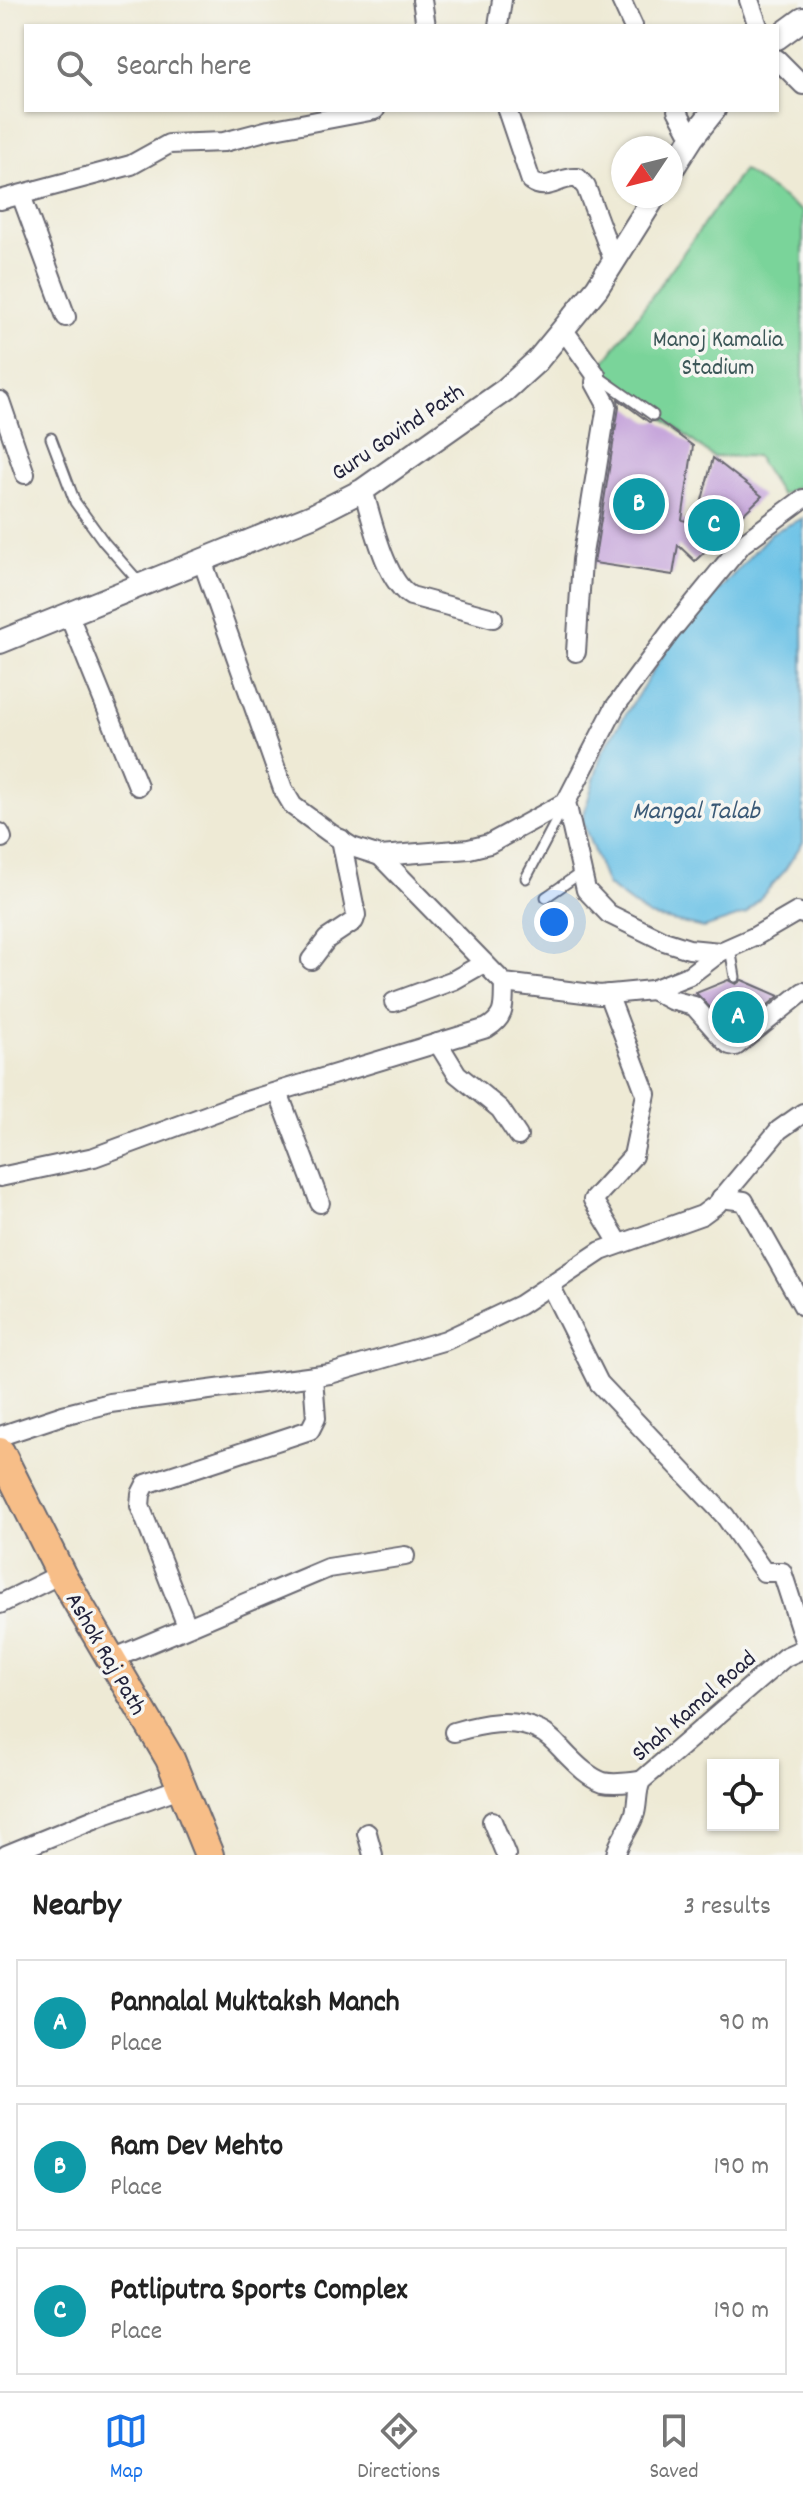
<!DOCTYPE html>
<html lang="en">
<head>
<meta charset="utf-8">
<style>
	:root { --surface:#fff; --page:#f6f6f6; --text:#222; --muted:#767676; --line:#e0e0e0; --accent:#1a73e8 }
	body { margin:0; font-family:Dekko,sans-serif; background:var(--page); color:var(--text) }
	.controls { position:absolute; right:24px; bottom:24px; display:grid; overflow:hidden; border-radius:0px; box-shadow:0 2px 6px #0004 }
	.controls button { width:72px; height:72px; display:grid; place-items:center; padding:0; border:0; border-bottom:2px solid var(--line); background:var(--surface); color:var(--text); font:40px sans-serif }
	.compass { position:absolute; left:611px; top:136px; width:72px; height:72px; border-radius:50%; background:var(--surface); box-shadow:0 2px 6px #0004; rotate:235deg }
	.you { position:absolute; left:554px; top:922px; width:28px; height:28px; margin:-20px; border:6px solid #fff; border-radius:50%; background:#1a73e8; box-shadow:0 0 0 12px #1a73e833 }
	.badge { display:grid; place-items:center; width:52px; height:52px; border-radius:50%; background:var(--accent); color:#fff; font-size:26px; font-weight:700 }
	.pin { position:absolute; translate:-50% -50%; border:4px solid #fff; box-shadow:0 2px 8px #0006 }
	.list { margin:0; padding:0; list-style:none }
	h2 { display:flex; justify-content:space-between; align-items:center; height:104px; margin:0; padding:0 32px; font-size:34px }
	h2 small { font-size:26px; font-weight:400; color:var(--muted) }
	.list li { display:grid; grid-template-columns:52px 1fr auto; gap:24px; align-items:center; box-sizing:border-box; height:128px; margin:0 16px 16px; padding:0 16px; border:2px solid var(--line); border-radius:0px }
	.list b { display:block; font-size:30px; white-space:nowrap }
	.list p { margin:0; font-size:26px; white-space:nowrap; color:var(--muted) }
	.list em { font-size:26px; font-style:normal; color:var(--muted) }
	.icon { flex:none; width:44px; height:44px; fill:none; stroke:currentColor; stroke-width:2; stroke-linecap:round; stroke-linejoin:round }
	.map { position:relative; flex:none; width:803px; height:1855px; overflow:hidden }
	.search { position:absolute; background:var(--surface); box-shadow:0 2px 6px #0004; left:24px; right:24px; top:24px; height:88px; display:flex; align-items:center; gap:20px; box-sizing:border-box; padding:0 28px; border-radius:0px; color:var(--muted); font-size:30px }
	.sheet { height:536px; background:var(--surface) }
	nav { display:flex; justify-content:space-around; align-items:center; box-sizing:border-box; height:112px; border-top:2px solid var(--line); background:var(--surface); font-size:22px; color:var(--muted) }
	nav a { display:grid; justify-items:center; gap:4px }
	nav .on { color:var(--accent) }
	.map>svg:first-child { display:block }
	.green { fill:#7ad49a; stroke:#4e7b6a; stroke-width:2 }
	.water { fill:#69c1e6; stroke:#467290; stroke-width:2 }
	.building { fill:#c7a7db }
	.lines { fill:none; stroke-linecap:round; stroke-linejoin:round }
	.service-casing { stroke:#696871; stroke-width:13 }
	.minor-casing { stroke:#696871; stroke-width:22 }
	.tertiary-casing { stroke:#696871; stroke-width:26 }
	.primary-casing { stroke:#696871; stroke-width:32 }
	.service { stroke:#fff; stroke-width:9 }
	.minor { stroke:#fff; stroke-width:18 }
	.tertiary { stroke:#fff; stroke-width:22 }
	.primary { stroke:#f7be88; stroke-width:28 }
	.labels { text-anchor:middle; stroke-width:7; stroke-linejoin:round; paint-order:stroke }
	.park-label { font-size:24px; fill:#3c5758; stroke:#f6f6f2 }
	.street-label { font-size:24px; fill:#22223b; stroke:#f6f6f2 }
	.water-label { font-size:26px; font-style:italic; fill:#3b5a77; stroke:#f6f6f2 }
</style>
</head>
<body>
<div class="map">
<svg width="803" height="1855" viewBox="0 0 803 1855">
	<rect width="100%" height="100%" fill="#f6f6f2"/>
	<filter id="ink" filterUnits="userSpaceOnUse"><feTurbulence type="fractalNoise" baseFrequency=".0125" numOctaves="2"/><feDisplacementMap in="SourceGraphic" scale="16" xChannelSelector="R" yChannelSelector="G"/><feConvolveMatrix kernelMatrix="1 2 1 2 8 2 1 2 1" color-interpolation-filters="sRGB"/></filter>
	<filter id="wash" filterUnits="userSpaceOnUse"><feTurbulence type="fractalNoise" baseFrequency=".006" numOctaves="4" result="noise"/><feDisplacementMap in="SourceGraphic" scale="32" xChannelSelector="R" yChannelSelector="G"/><feGaussianBlur stdDeviation="1.8" result="paint"/><feColorMatrix in="noise" values="0 0 0 0 0 0 0 0 0 0 0 0 0 0 0 0 0 1.4 0 .05"/><feComposite in="paint" operator="in"/></filter>
	<g filter="url(#wash)">
		<rect width="100%" height="100%" fill="#eeead5"/>
		<path class="green" d="M743 170 803 212V484L781 495 756 456 713 457 600 368Z"/>
		<path class="water" d="M803 518V842L783 873 746 914 704 928 649 916 607 885 582 821 602 752 670 644 771 533Z"/>
		<g id="blocks">
			<g class="building">
				<path d="M618 399 649 422 658 420 693 446 682 520 696 523 713 458 762 496 695 561 678 545 673 575 594 563 619 407Z"/>
				<path d="M728 980 736 984 742 980 779 996 734 1033 696 993Z"/>
			</g>
		</g>
	</g>
	<g filter="url(#ink)">
		<use href="#blocks" fill-opacity="0" stroke="#696871" stroke-width="2"/>
		<g class="lines">
			<g class="service-casing">
				<g id="service">
					<path d="M596 375 653 415"/>
					<path d="M51 438 75 502 104 542 141 584"/>
					<path d="M526 878 564 806"/>
					<path d="M546 897 582 872"/>
					<path d="M730 948 735 977"/>
				</g>
			</g>
			<g class="minor-casing">
				<g id="minor">
					<path d="M422 0 426 26"/>
					<path d="M621 0 633 26"/>
					<path d="M749 0 758 26"/>
					<path d="M498 26 502 0"/>
					<path d="M777 59 803 85"/>
					<path d="M507 110 531 181C548 193 558 176 578 178L586 187 614 262"/>
					<path d="M677 110 692 138"/>
					<path d="M21 195 66 317"/>
					<path d="M0 200 131 165 169 144 224 142 269 130 375 110"/>
					<path d="M563 329 596 375 595 383 607 405 582 560 576 652"/>
					<path d="M0 401 25 474"/>
					<path d="M363 490C372 518 385 582 411 596L493 618"/>
					<path d="M803 499 742 544 671 631 615 707 566 802 586 890 609 914 664 941 689 949 720 952 754 937 797 912 803 914"/>
					<path d="M202 560 283 789 293 806 330 833 352 847 380 856 469 849 489 844 566 802"/>
					<path d="M68 613 138 786"/>
					<path d="M0 833 2 838"/>
					<path d="M380 856 504 983 600 995 652 990 690 975 720 952"/>
					<path d="M311 960 327 939 354 921 356 915 341 839"/>
					<path d="M652 990 671 1000 694 1006 725 1041 730 1045 736 1046 803 992"/>
					<path d="M608 994 646 1094 633 1156 593 1200 619 1243"/>
					<path d="M394 1002 454 980 484 963"/>
					<path d="M438 1043 457 1074 500 1109 518 1136"/>
					<path d="M278 1092 320 1203"/>
					<path d="M0 1177 94 1157 240 1103 487 1028C507 1016 503 1005 504 983"/>
					<path d="M721 1198 744 1201 803 1306"/>
					<path d="M550 1285 599 1383 725 1516 764 1572H782L803 1637"/>
					<path d="M0 1436 63 1415 110 1403 330 1374 446 1340 520 1305 601 1251 702 1215 717 1204 779 1130 803 1113"/>
					<path d="M0 1604 61 1574"/>
					<path d="M187 1626 140 1506 141 1494 146 1484 310 1430 316 1418 313 1377"/>
					<path d="M110 1660 328 1568 405 1556"/>
					<path d="M454 1732C481 1724 513 1717 540 1731 551 1736 559 1747 568 1756 578 1766 589 1777 603 1782 615 1785 629 1782 641 1781"/>
					<path d="M492 1821 506 1855"/>
					<path d="M367 1833 373 1855"/>
					<path d="M6 1855 104 1815 183 1787"/>
					<path d="M616 1855C618 1840 631 1828 635 1813 638 1802 636 1792 641 1781L785 1657 803 1649"/>
				</g>
			</g>
			<g class="tertiary-casing">
				<g id="tertiary">
					<path d="M777 38 803 19"/>
					<path d="M671 171 692 138 714 110"/>
					<path d="M0 642 312 516 363 490 505 390 537 361 597 288 655 196"/>
				</g>
			</g>
			<g class="primary-casing">
				<path id="primary" d="M0 1452 61 1574 170 1759 209 1855"/>
			</g>
			<use href="#service" class="service"/>
			<use href="#minor" class="minor"/>
			<use href="#tertiary" class="tertiary"/>
			<use href="#primary" class="primary"/>
		</g>
	</g>
	<g class="labels">
		<g class="park-label">
			<text x="718" y="346">Manoj Kamalia<tspan x="718" dy="28">Stadium</tspan></text>
		</g>
		<g class="street-label">
			<text transform="translate(397 431) rotate(-34)" y="8">Guru Govind Path</text>
			<text transform="translate(107 1653) rotate(60)" y="8">Ashok Raj Path</text>
			<text transform="translate(693 1705) rotate(-41)" y="8">Shah Kamal Road</text>
		</g>
		<g class="water-label">
			<text x="696" y="818">Mangal Talab</text>
		</g>
	</g>
</svg>
<div class="controls">
<button><svg class="icon" aria-label="locate" viewBox="0 0 24 24"><circle cx="12" cy="12" r="6"/><path d="M12 2v4M12 18v4M2 12h4M18 12h4"/></svg></button>
</div>
<svg class="compass" viewBox="-18 -18 36 36"><path d="M0-13l5 13h-10z" fill="#e53935"/><path d="M0 13l5-13h-10z" fill="#767676"/></svg>
<div class="you"></div>
<div class="pin badge" style="left:738px;top:1017px;background:#0f9aa8">A</div>
<div class="pin badge" style="left:639px;top:504px;background:#0f9aa8">B</div>
<div class="pin badge" style="left:714px;top:525px;background:#0f9aa8">C</div>
<div class="search"><svg class="icon" aria-label="search" viewBox="0 0 24 24"><circle cx="10" cy="10" r="6"/><path d="M15 15l6 6"/></svg>Search here</div>
</div>
<section class="sheet">
<h2>Nearby<small>3 results</small></h2>
<ul class="list">
<li><span class="badge" style="background:#0f9aa8">A</span><div><b>Pannalal Muktaksh Manch</b><p>Place</p></div><em>90 m</em></li>
<li><span class="badge" style="background:#0f9aa8">B</span><div><b>Ram Dev Mehto</b><p>Place</p></div><em>190 m</em></li>
<li><span class="badge" style="background:#0f9aa8">C</span><div><b>Patliputra Sports Complex</b><p>Place</p></div><em>190 m</em></li>
</ul>
</section>
<nav>
<a class="on"><svg class="icon" aria-label="map" viewBox="0 0 24 24"><path d="M3 6l6-2 6 2 6-2v14l-6 2-6-2-6 2zM9 4v14M15 6v14"/></svg>Map</a>
<a><svg class="icon" aria-label="directions" viewBox="0 0 24 24"><path d="M12 3l9 9-9 9-9-9zM9 14v-3h6M13 9l2 2-2 2"/></svg>Directions</a>
<a><svg class="icon" aria-label="saved" viewBox="0 0 24 24"><path d="M7 4h10v16l-5-4-5 4z"/></svg>Saved</a>
</nav>
</body>
</html>
